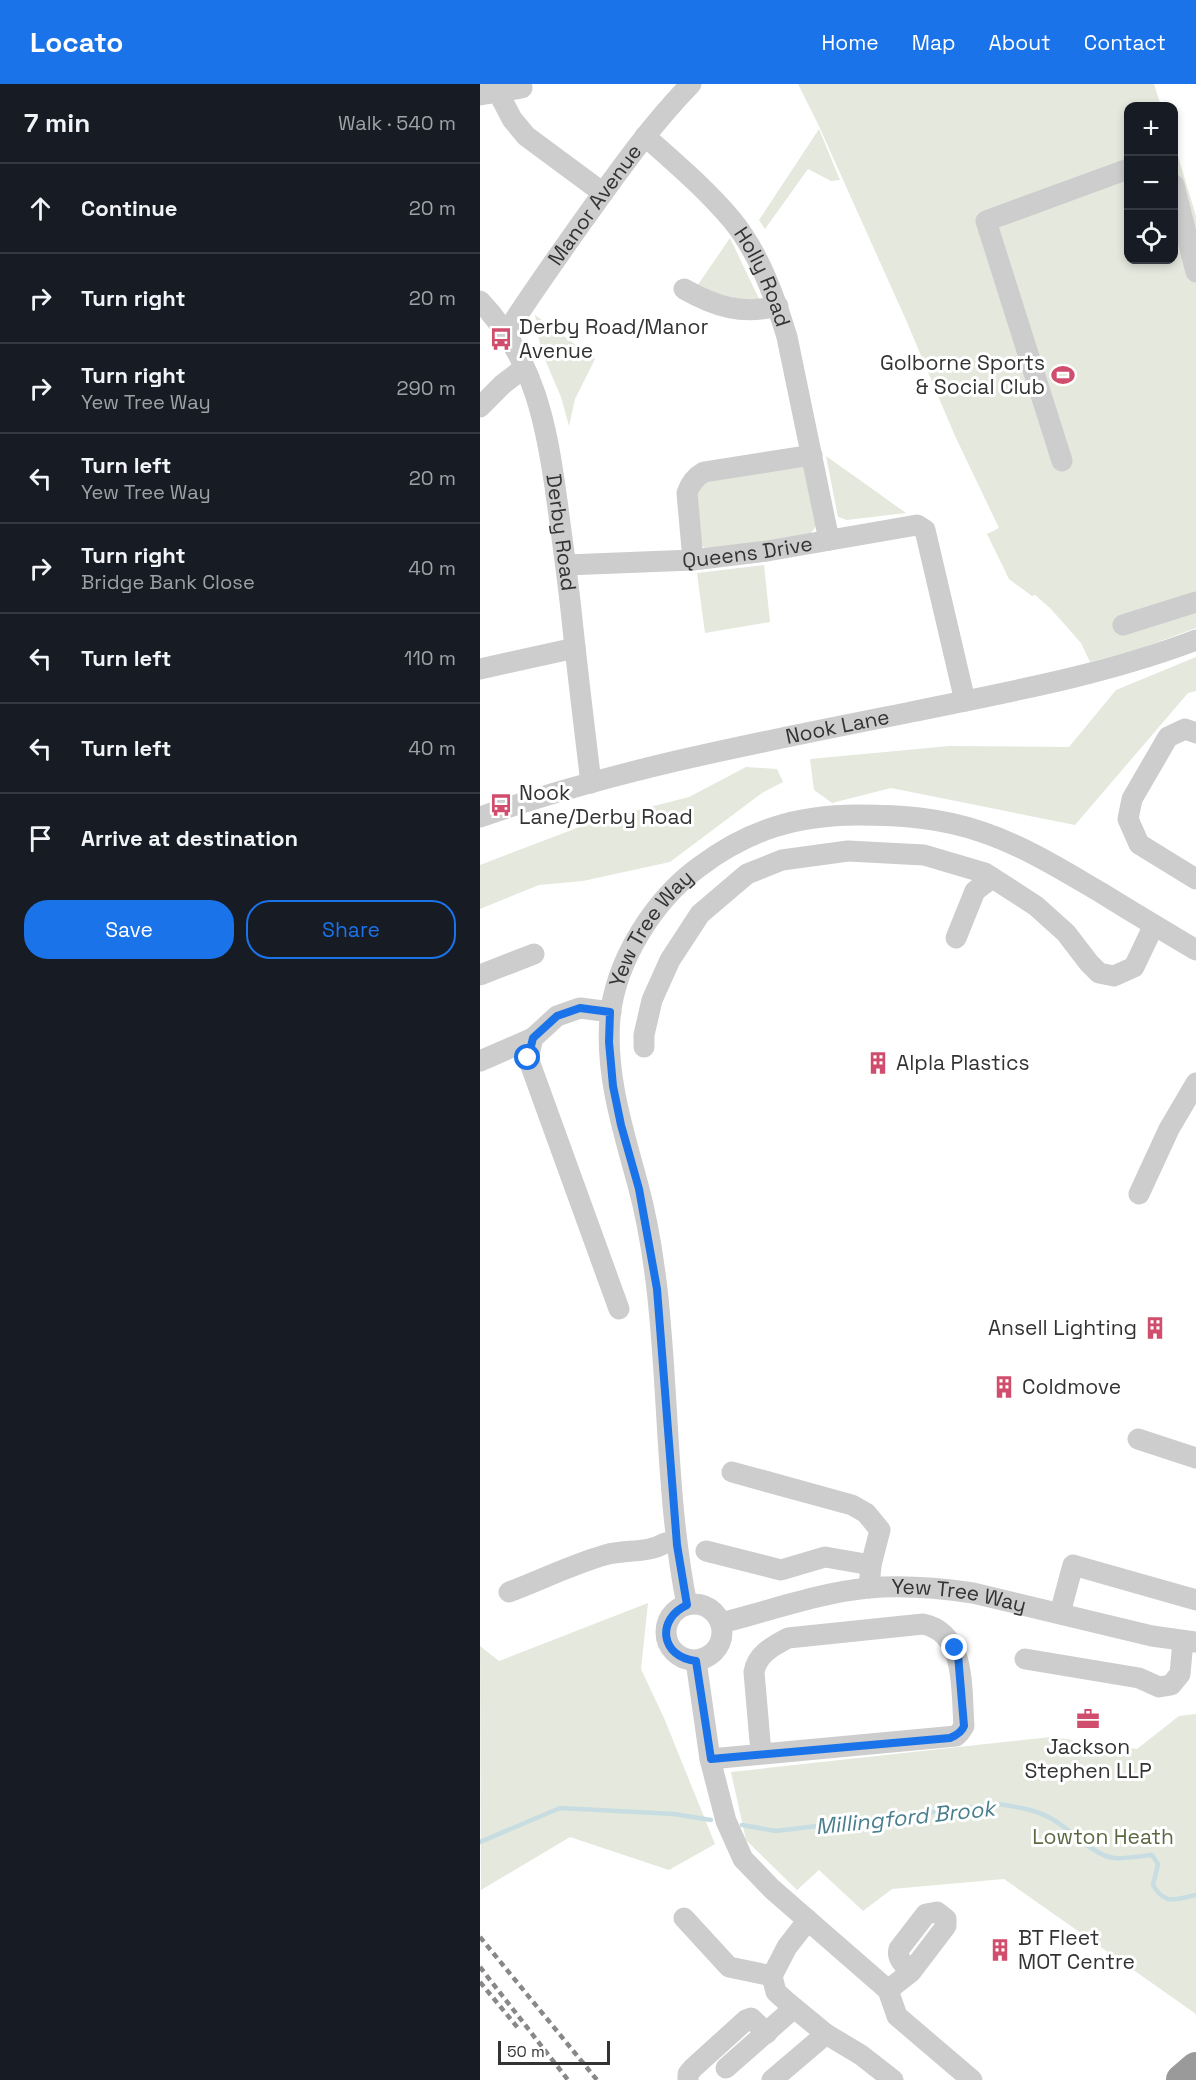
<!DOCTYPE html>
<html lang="en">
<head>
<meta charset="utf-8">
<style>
	:root { --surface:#171b24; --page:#20242c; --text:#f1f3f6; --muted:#9ea1a6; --line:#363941; --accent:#1a73e8 }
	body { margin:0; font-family:"Space Grotesk",sans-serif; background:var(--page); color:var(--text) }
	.controls { position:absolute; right:18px; top:18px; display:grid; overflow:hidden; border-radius:12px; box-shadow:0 3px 9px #0003 }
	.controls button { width:54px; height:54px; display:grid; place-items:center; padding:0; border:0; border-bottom:2px solid var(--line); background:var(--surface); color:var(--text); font:30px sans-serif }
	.scale { position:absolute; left:18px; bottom:15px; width:112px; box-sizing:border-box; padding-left:6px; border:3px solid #333; border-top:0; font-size:16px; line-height:21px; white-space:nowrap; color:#333; -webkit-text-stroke:4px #fff; paint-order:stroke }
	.stop { position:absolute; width:18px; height:18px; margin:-14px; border:4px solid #1a73e8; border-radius:50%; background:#fff }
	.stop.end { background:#1a73e8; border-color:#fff; box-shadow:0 2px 6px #0008 }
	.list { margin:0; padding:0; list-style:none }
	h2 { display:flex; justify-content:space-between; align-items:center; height:78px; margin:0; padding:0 24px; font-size:26px }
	h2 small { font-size:20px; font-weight:400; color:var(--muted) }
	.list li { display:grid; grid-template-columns:39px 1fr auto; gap:18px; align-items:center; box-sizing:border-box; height:90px; padding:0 24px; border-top:2px solid var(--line) }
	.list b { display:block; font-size:22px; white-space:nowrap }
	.list p { margin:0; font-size:20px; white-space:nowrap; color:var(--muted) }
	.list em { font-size:20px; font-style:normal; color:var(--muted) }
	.actions { display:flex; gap:12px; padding:18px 24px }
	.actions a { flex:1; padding:14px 0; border:2px solid var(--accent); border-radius:24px; text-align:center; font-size:21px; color:var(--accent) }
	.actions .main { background:var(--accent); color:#fff }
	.icon { flex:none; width:33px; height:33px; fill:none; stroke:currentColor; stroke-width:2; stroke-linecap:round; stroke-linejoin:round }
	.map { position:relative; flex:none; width:716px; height:1996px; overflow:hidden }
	header { display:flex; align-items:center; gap:36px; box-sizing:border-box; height:84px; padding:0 30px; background:var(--accent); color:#fff }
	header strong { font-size:28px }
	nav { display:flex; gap:33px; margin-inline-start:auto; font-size:21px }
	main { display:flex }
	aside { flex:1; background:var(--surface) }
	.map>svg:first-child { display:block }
	.green { fill:#e4e8dd }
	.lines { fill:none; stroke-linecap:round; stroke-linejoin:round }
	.stream { stroke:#c7dde2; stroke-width:4.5 }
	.minor { stroke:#cdcdcd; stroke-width:21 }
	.highway { stroke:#9a9a9a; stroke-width:32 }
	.rail { stroke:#888; stroke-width:4.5; stroke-dasharray:6 4.5; stroke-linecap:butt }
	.route { stroke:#1a73e8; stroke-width:8 }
	.labels { text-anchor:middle; stroke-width:6; stroke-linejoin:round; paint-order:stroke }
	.street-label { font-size:21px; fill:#333; stroke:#fff }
	.poi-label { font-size:21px; fill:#333; stroke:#fff; text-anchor:start }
	.park-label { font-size:21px; fill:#5c6a44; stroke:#fff }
	.water-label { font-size:22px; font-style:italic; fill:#497e8c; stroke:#fff }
</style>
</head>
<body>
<header>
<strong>Locato</strong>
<nav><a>Home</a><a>Map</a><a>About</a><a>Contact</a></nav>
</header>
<main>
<aside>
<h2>7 min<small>Walk · 540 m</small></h2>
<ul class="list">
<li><svg class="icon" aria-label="ahead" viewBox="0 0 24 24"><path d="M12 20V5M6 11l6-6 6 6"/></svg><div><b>Continue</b></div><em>20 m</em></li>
<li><svg class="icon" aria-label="right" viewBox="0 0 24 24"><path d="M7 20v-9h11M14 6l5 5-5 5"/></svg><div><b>Turn right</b></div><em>20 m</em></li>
<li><svg class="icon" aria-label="right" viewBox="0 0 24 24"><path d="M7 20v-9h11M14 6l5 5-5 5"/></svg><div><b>Turn right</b><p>Yew Tree Way</p></div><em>290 m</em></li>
<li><svg class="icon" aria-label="left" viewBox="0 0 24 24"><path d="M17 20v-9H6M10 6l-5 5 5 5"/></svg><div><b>Turn left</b><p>Yew Tree Way</p></div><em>20 m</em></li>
<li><svg class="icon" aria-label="right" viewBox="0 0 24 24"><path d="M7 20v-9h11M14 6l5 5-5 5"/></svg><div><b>Turn right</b><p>Bridge Bank Close</p></div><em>40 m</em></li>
<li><svg class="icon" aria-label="left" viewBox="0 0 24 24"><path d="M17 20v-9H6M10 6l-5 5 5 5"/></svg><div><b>Turn left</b></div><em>110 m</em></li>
<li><svg class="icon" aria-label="left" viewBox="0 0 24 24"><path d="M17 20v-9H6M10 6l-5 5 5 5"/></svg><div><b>Turn left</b></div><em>40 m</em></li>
<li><svg class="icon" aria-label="arrive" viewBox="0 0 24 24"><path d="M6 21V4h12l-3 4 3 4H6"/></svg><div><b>Arrive at destination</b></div></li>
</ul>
<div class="actions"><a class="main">Save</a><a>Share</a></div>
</aside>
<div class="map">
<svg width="716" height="1996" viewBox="0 0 716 1996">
	<rect width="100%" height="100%" fill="#fff"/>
	<g class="green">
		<path d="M318 0H674L681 22H648V176H694V59L716 132V544L659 565 610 578 601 559 570 524 555 511 552 512 529 495 507 450 519 444 475 352 426 236 338 40Z"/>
		<path d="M339 45 360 96 351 97 328 85 285 145 279 136Z"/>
		<path d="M250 154 281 219 253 220 215 205Z"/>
		<path d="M55 231 115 275 95 315 89 342 81 313 61 266Z"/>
		<path d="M346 372 426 429 367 436 358 433Z"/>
		<path d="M319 379 329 387 337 441 328 453 227 466 217 457 212 408 221 397Z"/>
		<path d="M284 481 290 538 225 549 217 489Z"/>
		<path d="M716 573V607L708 609 595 741 411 704 352 719 334 706 330 675 469 662 589 663 636 606Z"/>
		<path d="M266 683 297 685 303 698 282 709 190 778 103 797 59 801 0 825V781L115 737 209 713Z"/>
		<path d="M168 1519 161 1585 184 1634 235 1760 189 1786 90 1753 1 1806 0 1562 19 1577Z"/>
		<path d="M716 1630V1930L524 1795 412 1805 383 1827 339 1786 317 1806 266 1756 251 1688 571 1653 657 1665 699 1632Z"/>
	</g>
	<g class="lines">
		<g class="stream">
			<path d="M262 1741 296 1747 518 1720C537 1723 555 1725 572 1735 590 1745 614 1772 634 1774 646 1775 660 1772 672 1771L678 1780 673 1801C685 1822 696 1815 716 1811"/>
			<path d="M0 1758 80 1724 194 1730 231 1736"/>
		</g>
		<g class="minor">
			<path d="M18 8 32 35 46 52 123 109"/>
			<path d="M0 11 42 4"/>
			<path id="s1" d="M165 52C195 79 226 105 252 136 279 169 295 213 307 253L349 456"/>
			<path d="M694 101 716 188"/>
			<path d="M204 205C236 223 262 231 298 222"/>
			<path id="s2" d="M0 217C55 275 67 342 77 417 82 454 87 490 91 526 97 584 104 641 111 699"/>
			<path id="s3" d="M26 249C51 210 78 172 105 134 138 88 171 41 211 0"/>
			<path d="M0 323 23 300 44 284"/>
			<path d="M582 377 506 137 648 85"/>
			<path d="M213 476 207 409C210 400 215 393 224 388L332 371"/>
			<path id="s4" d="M86 481 213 476 287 467 437 441 445 446 485 617"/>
			<path d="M643 541 716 518"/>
			<path d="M0 585 95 564"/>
			<path d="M716 649 705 645 688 653 652 715 648 735 659 760 716 795"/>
			<path id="s5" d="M0 733C140 684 286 657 431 628 528 608 624 591 716 556"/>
			<path d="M476 854 495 807 512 794"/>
			<path d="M0 891 54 870"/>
			<path d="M131 928 100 924 77 932 53 954 48 974 139 1225"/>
			<path d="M164 963V951L172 916 190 876 220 830 267 790 302 776 368 767 444 771 505 789 556 822 586 849 609 879 619 889 634 892 654 883 674 841"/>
			<path d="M0 977 53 954"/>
			<path d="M659 1110 689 1045 716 999"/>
			<path d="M658 1355 716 1374"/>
			<path d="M252 1388 372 1421 386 1429 400 1446 391 1481 389 1504"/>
			<path d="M226 1467 301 1486 345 1473 391 1481"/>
			<path d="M29 1508C61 1496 93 1480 125 1471 145 1465 167 1470 185 1459"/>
			<circle cx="214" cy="1548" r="28"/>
			<path id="s6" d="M207 1521C186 1417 189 1310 177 1205 173 1171 167 1134 158 1101 143 1045 125 991 130 933 136 876 174 816 219 783 268 746 317 731 378 731 421 731 462 734 502 748 544 762 582 786 620 808 652 828 684 847 716 866"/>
			<path d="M580 1529 593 1481 716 1516"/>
			<path id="s7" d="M241 1539C289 1527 338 1509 388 1504 422 1501 460 1504 493 1509L672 1552 716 1558"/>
			<path d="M545 1575 659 1594 679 1603 691 1601 700 1590 703 1557"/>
			<path d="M216 1577 230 1675 246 1737 263 1775 292 1805 408 1906 417 1932 492 1996"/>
			<path d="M230 1675 476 1652 480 1648 484 1642C481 1607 487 1549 443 1540L308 1554C293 1562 277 1570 274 1588L281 1669"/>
			<path d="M204 1834 249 1883 292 1892"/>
			<path d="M328 1836 307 1863 292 1892 296 1908 306 1917 346 1950 381 1971 413 1996"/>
			<path d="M408 1906 431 1888 466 1842V1835L457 1828 446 1830 419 1865C416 1875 425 1881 431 1888"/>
			<path d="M246 1984 314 1924"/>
			<path d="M208 1996V1990L213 1984 266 1936 271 1934 287 1949"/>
			<path d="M292 1996 346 1950"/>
		</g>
		<path class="highway" d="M702 1996 716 1984"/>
		<g class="rail">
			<path d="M0 1853 117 1996"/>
			<path d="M0 1883 88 1996"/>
			<path d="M0 1898 38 1944"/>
		</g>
	</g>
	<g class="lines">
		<path class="route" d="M48 974 53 954 77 932 100 924 130 928 129 958 133 1002 141 1041 159 1105 177 1205 197 1461 207 1521C176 1535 180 1573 216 1577L231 1675 470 1654C477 1651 482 1648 484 1642L478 1571 475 1564"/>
	</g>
	<defs>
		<g id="bus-bare" transform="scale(1.8)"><path d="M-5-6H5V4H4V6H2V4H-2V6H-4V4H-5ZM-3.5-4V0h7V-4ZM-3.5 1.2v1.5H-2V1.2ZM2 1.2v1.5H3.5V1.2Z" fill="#d14d6d" stroke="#fff" stroke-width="2.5" paint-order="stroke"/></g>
		<g id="stadium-bare" transform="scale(1.8)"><path d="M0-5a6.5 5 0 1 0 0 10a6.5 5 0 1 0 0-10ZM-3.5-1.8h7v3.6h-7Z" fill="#d14d6d" stroke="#fff" stroke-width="2.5" paint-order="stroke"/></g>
		<g id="building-bare" transform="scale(1.8)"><path d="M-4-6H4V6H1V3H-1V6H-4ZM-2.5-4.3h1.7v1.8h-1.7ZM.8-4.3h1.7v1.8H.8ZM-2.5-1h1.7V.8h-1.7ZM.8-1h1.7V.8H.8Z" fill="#d14d6d" stroke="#fff" stroke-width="2.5" paint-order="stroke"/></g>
		<g id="office-bare" transform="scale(1.8)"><path d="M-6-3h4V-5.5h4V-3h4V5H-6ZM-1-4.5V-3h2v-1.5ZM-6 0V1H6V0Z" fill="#d14d6d" stroke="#fff" stroke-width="2.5" paint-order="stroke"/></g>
	</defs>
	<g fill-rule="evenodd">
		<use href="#bus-bare" x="21" y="255"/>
		<use href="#stadium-bare" x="583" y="291"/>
		<use href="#bus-bare" x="21" y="721"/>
		<use href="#building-bare" x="398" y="979"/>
		<use href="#building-bare" x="675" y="1244"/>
		<use href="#building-bare" x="524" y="1303"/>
		<use href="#office-bare" x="608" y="1635"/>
		<use href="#building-bare" x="520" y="1866"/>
	</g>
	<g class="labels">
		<g class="street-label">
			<text dy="7" stroke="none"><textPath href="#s3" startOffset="156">Manor Avenue</textPath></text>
			<text dy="7" stroke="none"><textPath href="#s1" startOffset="186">Holly Road</textPath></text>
			<text dy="7" stroke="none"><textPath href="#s2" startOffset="250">Derby Road</textPath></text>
			<text dy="7" stroke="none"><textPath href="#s4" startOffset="182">Queens Drive</textPath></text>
			<text dy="7" stroke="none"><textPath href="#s5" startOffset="369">Nook Lane</textPath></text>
			<text dy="7" stroke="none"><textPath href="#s6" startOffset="694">Yew Tree Way</textPath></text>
			<text dy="7" stroke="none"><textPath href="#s7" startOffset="243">Yew Tree Way</textPath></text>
		</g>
		<g class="poi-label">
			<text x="39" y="250">Derby Road/Manor<tspan x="39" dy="24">Avenue</tspan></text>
			<text x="565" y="286" text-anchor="end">Golborne Sports<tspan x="565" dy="24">&amp; Social Club</tspan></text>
			<text x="39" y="716">Nook<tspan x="39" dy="24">Lane/Derby Road</tspan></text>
			<text x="416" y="986">Alpla Plastics</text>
			<text x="657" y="1251" text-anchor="end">Ansell Lighting</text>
			<text x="542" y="1310">Coldmove</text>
			<text x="608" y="1670" text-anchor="middle">Jackson<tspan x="608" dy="24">Stephen LLP</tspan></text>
			<text x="538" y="1861">BT Fleet<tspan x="538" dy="24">MOT Centre</tspan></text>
		</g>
		<g class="park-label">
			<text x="623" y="1760">Lowton Heath</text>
		</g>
		<g class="water-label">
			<text transform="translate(425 1733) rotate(-6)" y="8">Millingford Brook</text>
		</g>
	</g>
</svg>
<div class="controls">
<button>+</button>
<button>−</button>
<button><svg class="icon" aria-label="locate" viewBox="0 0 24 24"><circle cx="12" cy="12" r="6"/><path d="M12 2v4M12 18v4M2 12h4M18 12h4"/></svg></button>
</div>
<div class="scale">50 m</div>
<div class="stop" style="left:48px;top:974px"></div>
<div class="stop end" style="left:475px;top:1564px"></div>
</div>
</main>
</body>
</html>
